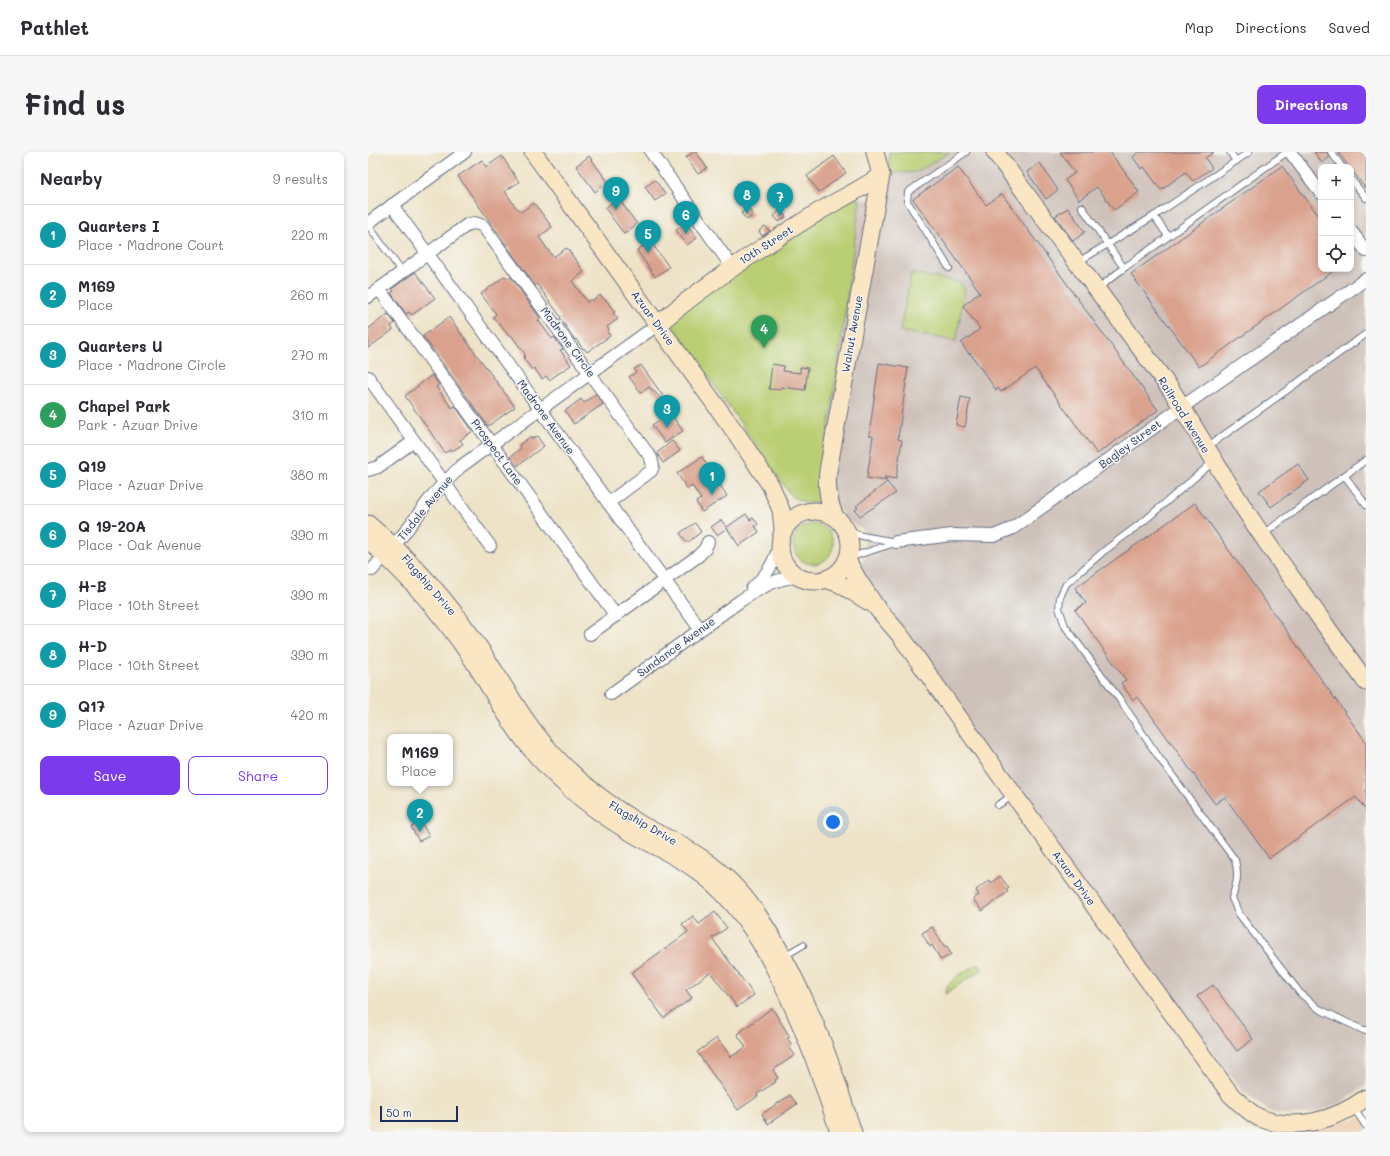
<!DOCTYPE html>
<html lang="en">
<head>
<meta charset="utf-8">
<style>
	:root { --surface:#fff; --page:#f7f7f7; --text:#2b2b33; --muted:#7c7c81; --line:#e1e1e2; --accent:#7c3aed }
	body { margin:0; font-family:Mali,sans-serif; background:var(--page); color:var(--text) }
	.controls { position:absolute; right:12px; top:12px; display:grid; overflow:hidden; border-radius:8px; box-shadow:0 2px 6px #0003 }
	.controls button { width:36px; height:36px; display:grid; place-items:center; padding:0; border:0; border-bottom:1px solid var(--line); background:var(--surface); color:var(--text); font:20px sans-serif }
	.scale { position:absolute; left:12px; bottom:10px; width:78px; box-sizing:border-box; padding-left:4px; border:2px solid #1b2f5e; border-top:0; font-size:11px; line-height:14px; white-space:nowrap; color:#1b2f5e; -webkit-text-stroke:3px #f6f6f2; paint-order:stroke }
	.you { position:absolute; left:465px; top:670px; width:14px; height:14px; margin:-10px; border:3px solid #fff; border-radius:50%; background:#1a73e8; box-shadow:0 0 0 6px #1a73e833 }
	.badge { display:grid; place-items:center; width:26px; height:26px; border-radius:50%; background:var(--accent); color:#fff; font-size:13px; font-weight:700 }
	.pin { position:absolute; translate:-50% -33px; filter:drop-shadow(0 1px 2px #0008) }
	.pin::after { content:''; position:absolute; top:21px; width:14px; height:12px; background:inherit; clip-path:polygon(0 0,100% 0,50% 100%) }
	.popup { position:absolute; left:19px; top:582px; width:66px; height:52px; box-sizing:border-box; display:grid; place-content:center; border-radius:8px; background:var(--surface); filter:drop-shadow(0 1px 3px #0005); font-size:13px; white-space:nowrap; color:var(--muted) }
	.popup b { font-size:15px; color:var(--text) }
	.popup::after { content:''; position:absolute; left:50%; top:100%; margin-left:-8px; border:8px solid transparent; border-top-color:var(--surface) }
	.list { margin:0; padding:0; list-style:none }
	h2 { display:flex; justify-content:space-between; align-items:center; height:52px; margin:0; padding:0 16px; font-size:17px }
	h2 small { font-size:13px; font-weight:400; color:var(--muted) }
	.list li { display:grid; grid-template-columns:26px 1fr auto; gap:12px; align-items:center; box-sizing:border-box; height:60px; padding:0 16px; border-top:1px solid var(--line) }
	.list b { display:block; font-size:15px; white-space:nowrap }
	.list p { margin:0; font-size:13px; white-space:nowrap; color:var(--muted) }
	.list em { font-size:13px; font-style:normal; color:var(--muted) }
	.actions { display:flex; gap:8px; padding:12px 16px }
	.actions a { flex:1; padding:9px 0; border:1px solid var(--accent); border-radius:8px; text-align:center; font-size:14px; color:var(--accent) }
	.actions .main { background:var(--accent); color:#fff }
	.icon { flex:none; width:22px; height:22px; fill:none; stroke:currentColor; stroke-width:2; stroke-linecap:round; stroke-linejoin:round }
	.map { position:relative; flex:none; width:998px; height:980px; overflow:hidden; border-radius:8px }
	header { display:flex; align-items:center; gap:24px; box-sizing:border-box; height:56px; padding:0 20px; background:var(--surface); border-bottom:1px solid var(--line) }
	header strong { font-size:19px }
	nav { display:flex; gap:22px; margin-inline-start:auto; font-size:14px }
	.intro { display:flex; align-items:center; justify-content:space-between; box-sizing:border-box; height:96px; padding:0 24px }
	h1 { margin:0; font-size:28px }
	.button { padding:10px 18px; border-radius:8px; background:var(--accent); color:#fff; font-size:14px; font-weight:700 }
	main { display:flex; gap:24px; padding:0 24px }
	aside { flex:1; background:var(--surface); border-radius:8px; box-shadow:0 2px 6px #0003 }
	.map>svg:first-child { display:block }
	.built { fill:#f1d5bd }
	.industrial { fill:#cec1ba; fill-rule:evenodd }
	.green { fill:#bacf73; stroke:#6a7f68 }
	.building { fill:#daa18c }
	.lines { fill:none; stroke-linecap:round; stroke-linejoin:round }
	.lane-casing { stroke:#656e83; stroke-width:8 }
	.street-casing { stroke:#656e83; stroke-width:14 }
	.secondary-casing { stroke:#656e83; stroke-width:19 }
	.lane { stroke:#fff; stroke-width:6 }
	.street { stroke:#fff; stroke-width:12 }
	.secondary { stroke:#fbe6c4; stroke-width:17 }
	.labels { text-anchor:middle; stroke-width:3; stroke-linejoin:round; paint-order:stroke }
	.street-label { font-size:11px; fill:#1b2f5e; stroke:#f6f6f2 }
</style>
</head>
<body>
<header>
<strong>Pathlet</strong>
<nav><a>Map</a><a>Directions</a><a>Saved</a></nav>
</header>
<div class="intro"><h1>Find us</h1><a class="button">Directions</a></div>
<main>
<aside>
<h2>Nearby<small>9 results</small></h2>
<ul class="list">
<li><span class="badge" style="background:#0f9aa8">1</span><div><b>Quarters I</b><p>Place · Madrone Court</p></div><em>220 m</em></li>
<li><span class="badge" style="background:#0f9aa8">2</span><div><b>M169</b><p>Place</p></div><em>260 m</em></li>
<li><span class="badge" style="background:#0f9aa8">3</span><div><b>Quarters U</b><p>Place · Madrone Circle</p></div><em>270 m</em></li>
<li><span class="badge" style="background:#2e9e5b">4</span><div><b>Chapel Park</b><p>Park · Azuar Drive</p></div><em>310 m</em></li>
<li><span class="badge" style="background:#0f9aa8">5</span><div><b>Q19</b><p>Place · Azuar Drive</p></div><em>380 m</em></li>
<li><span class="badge" style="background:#0f9aa8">6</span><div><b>Q 19-20A</b><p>Place · Oak Avenue</p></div><em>390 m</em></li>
<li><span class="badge" style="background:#0f9aa8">7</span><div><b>H-B</b><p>Place · 10th Street</p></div><em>390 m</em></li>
<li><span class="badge" style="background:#0f9aa8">8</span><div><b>H-D</b><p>Place · 10th Street</p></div><em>390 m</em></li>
<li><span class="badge" style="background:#0f9aa8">9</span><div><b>Q17</b><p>Place · Azuar Drive</p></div><em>420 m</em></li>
</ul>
<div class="actions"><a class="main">Save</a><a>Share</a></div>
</aside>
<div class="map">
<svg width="998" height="980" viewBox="0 0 998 980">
	<rect width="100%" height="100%" fill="#f6f6f2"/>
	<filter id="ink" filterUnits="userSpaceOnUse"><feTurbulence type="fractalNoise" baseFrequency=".025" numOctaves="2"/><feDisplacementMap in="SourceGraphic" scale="8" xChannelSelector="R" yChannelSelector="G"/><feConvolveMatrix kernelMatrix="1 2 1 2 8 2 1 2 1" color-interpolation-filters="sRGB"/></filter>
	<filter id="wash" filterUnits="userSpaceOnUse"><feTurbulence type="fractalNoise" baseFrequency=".012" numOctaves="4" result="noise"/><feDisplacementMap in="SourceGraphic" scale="16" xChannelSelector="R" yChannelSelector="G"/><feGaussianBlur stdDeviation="0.9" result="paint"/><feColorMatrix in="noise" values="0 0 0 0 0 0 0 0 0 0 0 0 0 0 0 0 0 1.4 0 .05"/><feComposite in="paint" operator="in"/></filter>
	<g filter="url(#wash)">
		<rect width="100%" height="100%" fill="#eee3c7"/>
		<path class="built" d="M998 961V980H926L975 969H985Z"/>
		<path class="industrial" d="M582 0H998V933L973 951 945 961 921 963 903 960 888 950 875 939 806 848 794 849 483 428 498 405 496 378 480 369 468 354 451 351 452 333 466 241 492 47 516 49 521 21 548 20ZM953 15H983V117H953Z"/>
		<g class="green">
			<path d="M521 0H582L548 20 521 21Z"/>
			<path d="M484 45 492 47 466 241 452 333 451 351H438L424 345 300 167Z"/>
			<path d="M543 121 592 130 597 138 588 189 532 179Z"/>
			<circle cx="445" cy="392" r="20"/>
			<path d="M611 812 615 817 577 842C579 827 599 818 611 812Z"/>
		</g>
		<g id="blocks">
			<g class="building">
				<path d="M326 0H328L339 16 330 22 318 5Z"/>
				<path d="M692 0H742L771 40 746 58 729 35 711 48 697 28 707 21Z"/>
				<path d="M771 0H846L837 6 844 16 825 29 818 20 793 38 776 15 773 17 765 5Z"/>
				<path d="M946 0H959L961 6 954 11Z"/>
				<path d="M970 0H995L998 4V37L983 17V15H981Z"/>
				<path d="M134 4 151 30 137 39 147 54 153 60 166 51 184 75 171 85 185 105 199 96 216 120 204 129 219 150 223 147 224 149 232 143 237 148H238L247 160 245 161 250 167 239 175 241 178 239 180 242 184 219 200 216 196 215 197 208 187 207 188 192 166 193 165 169 132 167 134 90 24 114 8 118 15Z"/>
				<path d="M221 4 240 30 227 40 208 14Z"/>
				<path d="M466 4 478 21 451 40 439 24Z"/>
				<path d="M672 11 690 38 678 47 659 20Z"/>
				<path d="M914 14 953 67V117H968L831 215 763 122Z"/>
				<path d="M590 15 618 53 634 42 790 258 729 302 667 216 633 240 630 236 628 238 602 201 601 202 593 191 612 177 595 154 612 140 545 47Z"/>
				<path d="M287 28 297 42 287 49 277 35Z"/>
				<path d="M250 46 269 72 256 82 237 56Z"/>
				<path d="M380 56 385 63 379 68 373 61Z"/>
				<path d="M700 56 717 80 705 89 687 64Z"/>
				<path d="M413 58 418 65 411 70 406 64Z"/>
				<path d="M318 71 329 86 319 93 308 78Z"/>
				<path d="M397 74 402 79 394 84 391 79Z"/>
				<path d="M282 89 301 115 287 125 269 98Z"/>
				<path d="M47 120 67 146 44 163 41 160 38 162 23 141 26 139 24 137Z"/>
				<path d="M137 124 140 127 143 125 172 166 170 168 184 187 186 185 195 197 192 198 203 213 181 228 178 224 174 227 166 216 164 218 156 207 157 202 143 183 141 184 125 165 128 162 113 142Z"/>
				<path d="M20 162 27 171 23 174 25 178 0 196V177Z"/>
				<path d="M81 165 147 255 120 274 55 184Z"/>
				<path d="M511 211 540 216 530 287 534 288 528 327 516 325 519 329 499 326 505 284 501 283Z"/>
				<path d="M404 212 416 214 415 219 432 221V215L440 216 437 238 413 235V238L401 237Z"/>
				<path d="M273 213 295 244 293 246 281 235 273 241 261 225 268 220 266 217Z"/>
				<path d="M64 223 71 233 68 235 84 256 87 254 105 279 92 288 95 292 84 299 83 297 77 301 37 244Z"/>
				<path d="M228 242 235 252 206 272 197 259 213 247 216 251Z"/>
				<path d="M593 245 602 247 597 275 588 273Z"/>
				<path d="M302 261 315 279 297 291 284 273Z"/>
				<path d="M169 284 176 294 149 314 142 305 153 296 151 293 162 285 163 287Z"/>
				<path d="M304 289 312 299 295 311 289 301Z"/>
				<path d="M334 305 359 344 334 360 328 350 333 347 324 334 319 337 309 321Z"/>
				<path d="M930 312 941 328 903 355 891 339Z"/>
				<path d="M519 330 528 341 492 364 487 358 490 356 488 354Z"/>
				<path d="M827 351 998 590V658L988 645 901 706 857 645 847 652 770 545 765 548 753 531 758 528 707 458 718 451 707 436Z"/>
				<path d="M378 362 382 368 385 366 390 372 387 374 391 380 371 394 359 376 349 383 343 375 353 368 359 375Z"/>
				<path d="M327 371 333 380 319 391 312 381Z"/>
				<path d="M53 670 61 684 51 689 43 675Z"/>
				<path d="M632 724 641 736 638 738 640 740 614 759 605 747 611 743 608 738 621 728 623 731Z"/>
				<path d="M347 760 359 776 344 786 386 843 369 855 342 820 318 838 324 846 296 866 263 821 320 780 314 772 325 764 331 772Z"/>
				<path d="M564 775 577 795 579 794 583 802 573 808 564 793 562 795 554 781Z"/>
				<path d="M845 833 885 887 869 899 829 844Z"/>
				<path d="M404 856 422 885 419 886 424 893 421 895 427 903 405 918 410 926 407 928 408 930 389 942 390 944 370 958 329 900 349 886 363 905 378 895 369 882Z"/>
				<path d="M422 943 429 952 400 972 394 962Z"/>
			</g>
		</g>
	</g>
	<g filter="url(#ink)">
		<use href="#blocks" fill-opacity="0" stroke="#656e83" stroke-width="1"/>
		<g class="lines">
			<g class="lane-casing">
				<g id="lane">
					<path d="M862 0 868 9 881 0"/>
					<path d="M963 0 974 15"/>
					<path d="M983 27 998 46"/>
					<path d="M714 55 756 116"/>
					<path d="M0 73 34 120"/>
					<path d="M800 84 786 64 868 9"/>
					<path d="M710 110 786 64"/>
					<path d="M581 116 539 49 540 40 598 0"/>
					<path d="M729 137 756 116 919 0"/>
					<path d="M839 295 998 182"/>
					<path d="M845 310 776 369 736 399 698 432 692 445 691 456 697 474 750 545 792 607 867 708C871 723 869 731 864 746L871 762 932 841 951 857 995 878H998"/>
					<path d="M977 324 998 353"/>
					<path d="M478 378 494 384 528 390"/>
					<path d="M895 382 998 308"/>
					<path d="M480 406 527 391"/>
					<path d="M630 653 646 643"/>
					<path d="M416 804 435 793"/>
					<path d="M986 956 998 974"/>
				</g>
			</g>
			<g class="street-casing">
				<g id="street">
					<path d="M283 0 364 115"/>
					<path d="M922 0 953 41"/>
					<path d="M24 53 332 477"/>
					<path d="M0 71 97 0"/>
					<path d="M983 79 998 99"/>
					<path d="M11 137 248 464"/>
					<path d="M0 145 99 73C105 70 108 71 115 74L283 306 285 314 283 319 240 351"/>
					<path d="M0 225 122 394"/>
					<path d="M0 318 10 315 46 289"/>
					<path d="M528 390 584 383 626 384 645 376 814 255 998 127"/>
					<path d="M4 418 34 384 65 343 92 315 289 173"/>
					<path d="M384 437C397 424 407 412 411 393"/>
					<path d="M222 482 330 404 337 397 340 390"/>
					<path d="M243 542 372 449C391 437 408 425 431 425"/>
				</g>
			</g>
			<g class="secondary-casing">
				<g id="secondary">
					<path d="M165 0 370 284 403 334 413 358 415 377"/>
					<path d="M627 0 804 239C830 281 854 323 881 364 918 420 959 475 998 530"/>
					<path d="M289 173C339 131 392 96 447 62 469 48 493 38 513 23"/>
					<circle cx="447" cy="394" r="35"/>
					<path d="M467 365C460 349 458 336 460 319L513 23 507 0"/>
					<path d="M0 372C43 408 81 450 112 497 135 531 154 568 182 599 208 628 239 652 272 672 296 685 320 695 342 712 378 739 400 776 421 816 438 849 453 884 465 919 472 939 478 960 485 980"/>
					<path d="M0 388C39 422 74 462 103 505 125 539 143 575 170 605 197 635 229 661 264 681 286 694 310 704 331 720 367 746 389 782 409 821 436 874 453 924 471 980"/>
					<path d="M479 408 490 428 508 455 532 483 646 643 863 943C872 951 881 961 892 966 927 980 968 968 998 946"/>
					<path d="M458 427 472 432 501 450"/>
				</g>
			</g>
			<use href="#lane" class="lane"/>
			<use href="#street" class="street"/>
			<use href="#secondary" class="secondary"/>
		</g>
	</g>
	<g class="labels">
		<g class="street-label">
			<text transform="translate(398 93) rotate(-33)" y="4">10th Street</text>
			<text transform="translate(285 166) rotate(54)" y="4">Azuar Drive</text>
			<text transform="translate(484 182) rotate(-80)" y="4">Walnut Avenue</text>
			<text transform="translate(200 190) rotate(54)" y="4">Madrone Circle</text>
			<text transform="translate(816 263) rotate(58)" y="4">Railroad Avenue</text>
			<text transform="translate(178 265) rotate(54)" y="4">Madrone Avenue</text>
			<text transform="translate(762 292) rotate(-36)" y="4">Bagley Street</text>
			<text transform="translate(129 300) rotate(54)" y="4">Prospect Lane</text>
			<text transform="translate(57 356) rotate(-51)" y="4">Tisdale Avenue</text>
			<text transform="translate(61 433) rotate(49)" y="4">Flagship Drive</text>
			<text transform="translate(308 495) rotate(-36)" y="4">Sundance Avenue</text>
			<text transform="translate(275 671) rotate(30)" y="4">Flagship Drive</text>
			<text transform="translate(706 726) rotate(54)" y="4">Azuar Drive</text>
		</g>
	</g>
</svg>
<div class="controls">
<button>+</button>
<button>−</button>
<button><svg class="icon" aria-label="locate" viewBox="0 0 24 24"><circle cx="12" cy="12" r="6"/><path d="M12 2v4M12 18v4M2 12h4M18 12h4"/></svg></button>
</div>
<div class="scale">50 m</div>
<div class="you"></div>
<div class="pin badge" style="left:344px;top:343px;background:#0f9aa8">1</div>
<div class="pin badge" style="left:52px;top:680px;background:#0f9aa8">2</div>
<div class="popup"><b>M169</b>Place</div>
<div class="pin badge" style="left:299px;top:276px;background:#0f9aa8">3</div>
<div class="pin badge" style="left:396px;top:196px;background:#2e9e5b">4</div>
<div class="pin badge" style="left:280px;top:101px;background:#0f9aa8">5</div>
<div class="pin badge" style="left:318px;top:82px;background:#0f9aa8">6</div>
<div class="pin badge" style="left:412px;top:64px;background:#0f9aa8">7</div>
<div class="pin badge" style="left:379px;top:62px;background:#0f9aa8">8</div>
<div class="pin badge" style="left:248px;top:58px;background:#0f9aa8">9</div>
</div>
</main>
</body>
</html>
